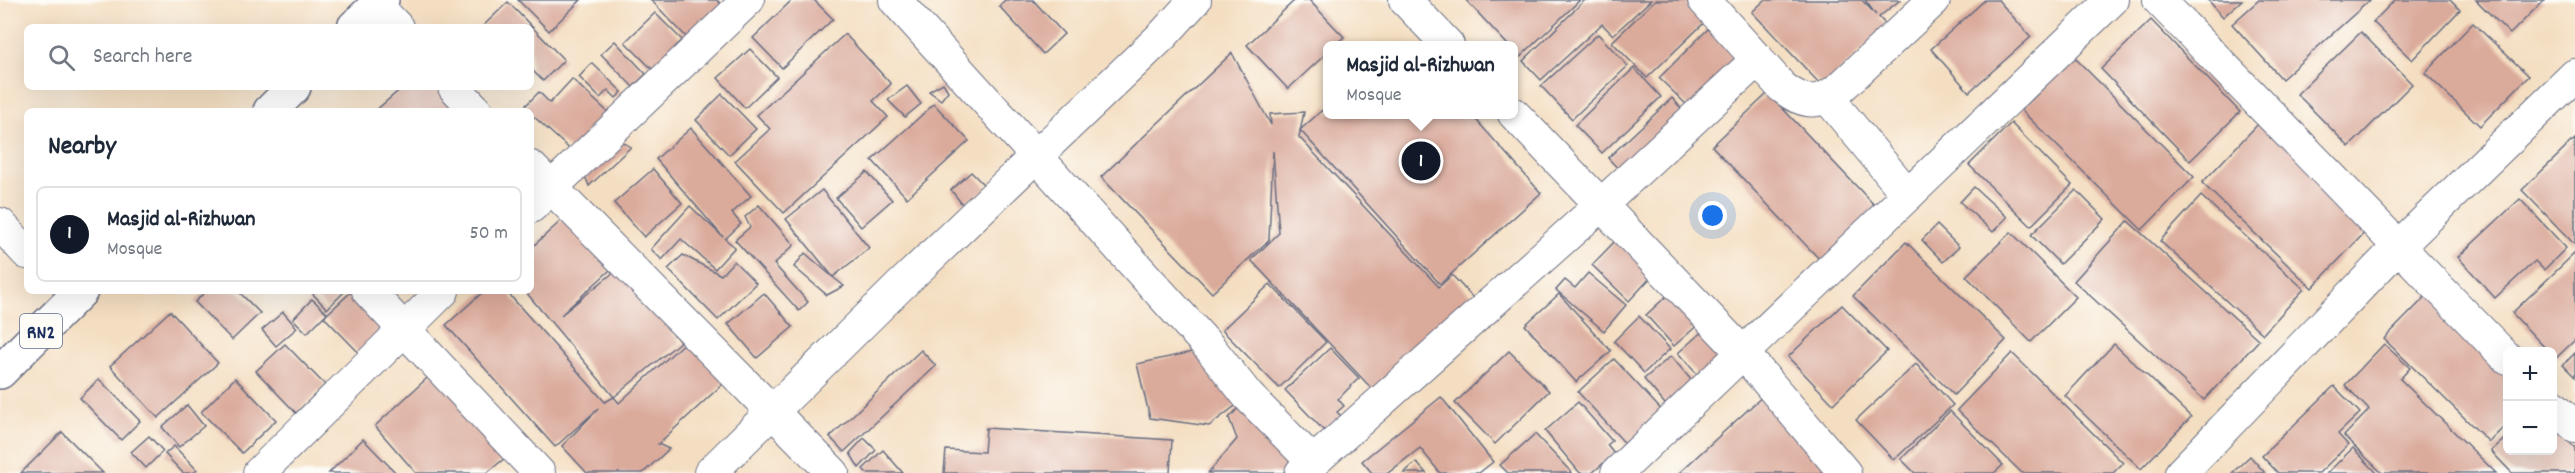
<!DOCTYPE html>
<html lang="en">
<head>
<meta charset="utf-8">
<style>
	:root { --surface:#fff; --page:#f2f2f3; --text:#1f2937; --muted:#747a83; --line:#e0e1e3; --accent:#111827 }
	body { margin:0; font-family:Dekko,sans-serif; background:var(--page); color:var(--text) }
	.controls { position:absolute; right:18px; bottom:18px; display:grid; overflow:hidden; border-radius:9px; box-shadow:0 6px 24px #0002 }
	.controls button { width:54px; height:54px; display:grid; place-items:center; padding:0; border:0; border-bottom:2px solid var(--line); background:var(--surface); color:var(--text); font:30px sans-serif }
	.you { position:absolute; left:1713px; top:216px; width:21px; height:21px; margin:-15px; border:4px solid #fff; border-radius:50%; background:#1a73e8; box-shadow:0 0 0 9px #1a73e833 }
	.badge { display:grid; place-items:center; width:39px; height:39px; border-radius:50%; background:var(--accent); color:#fff; font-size:20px; font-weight:700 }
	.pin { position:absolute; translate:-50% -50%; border:3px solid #fff; box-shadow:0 2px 6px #0006 }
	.popup { position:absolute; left:1323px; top:41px; width:195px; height:78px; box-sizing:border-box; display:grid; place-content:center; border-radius:9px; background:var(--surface); filter:drop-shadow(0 2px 4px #0005); font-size:20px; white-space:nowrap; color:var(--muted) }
	.popup b { font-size:22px; color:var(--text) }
	.popup::after { content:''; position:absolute; left:50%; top:100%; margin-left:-12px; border:12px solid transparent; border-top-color:var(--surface) }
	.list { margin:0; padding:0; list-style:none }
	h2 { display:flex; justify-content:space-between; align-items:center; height:78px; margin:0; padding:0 24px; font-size:26px }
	h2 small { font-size:20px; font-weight:400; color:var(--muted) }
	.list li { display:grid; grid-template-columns:39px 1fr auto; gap:18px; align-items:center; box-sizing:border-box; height:96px; margin:0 12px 12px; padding:0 12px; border:2px solid var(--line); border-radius:9px }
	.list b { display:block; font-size:22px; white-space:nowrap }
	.list p { margin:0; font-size:20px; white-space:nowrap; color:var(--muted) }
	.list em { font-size:20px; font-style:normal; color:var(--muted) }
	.icon { flex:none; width:33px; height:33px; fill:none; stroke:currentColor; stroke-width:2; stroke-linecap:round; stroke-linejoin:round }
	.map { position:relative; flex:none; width:2575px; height:473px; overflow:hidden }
	.search { position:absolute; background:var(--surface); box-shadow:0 6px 24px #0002; left:24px; top:24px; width:510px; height:66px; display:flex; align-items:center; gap:15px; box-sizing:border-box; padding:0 21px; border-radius:9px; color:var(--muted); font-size:22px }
	.panel { position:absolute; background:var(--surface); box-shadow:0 6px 24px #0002; left:24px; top:108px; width:510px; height:186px; border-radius:9px }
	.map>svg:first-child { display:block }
	.building { fill:#daaa9b }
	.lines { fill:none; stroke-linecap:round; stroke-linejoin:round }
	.minor-casing { stroke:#676c81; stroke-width:34 }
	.trunk-casing { stroke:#676c81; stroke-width:36 }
	.minor { stroke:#fff; stroke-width:32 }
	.trunk { stroke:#fff; stroke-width:33 }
	.labels { text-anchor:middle; stroke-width:4.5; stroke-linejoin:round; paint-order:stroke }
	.shield { fill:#fdfcf7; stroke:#5f6c8c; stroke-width:1.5 }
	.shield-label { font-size:20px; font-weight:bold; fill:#1b2f5e }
</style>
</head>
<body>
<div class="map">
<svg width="2575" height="473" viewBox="0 0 2575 473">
	<rect width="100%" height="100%" fill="#fdfcf7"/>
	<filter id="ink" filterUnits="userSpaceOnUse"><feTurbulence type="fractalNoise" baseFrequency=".0167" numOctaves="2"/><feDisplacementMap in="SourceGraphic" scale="12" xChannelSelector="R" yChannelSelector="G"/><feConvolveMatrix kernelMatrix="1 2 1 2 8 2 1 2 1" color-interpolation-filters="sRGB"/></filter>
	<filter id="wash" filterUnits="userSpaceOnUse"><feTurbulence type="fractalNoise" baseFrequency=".008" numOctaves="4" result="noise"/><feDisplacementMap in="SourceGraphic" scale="24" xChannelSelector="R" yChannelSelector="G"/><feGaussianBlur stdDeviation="1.35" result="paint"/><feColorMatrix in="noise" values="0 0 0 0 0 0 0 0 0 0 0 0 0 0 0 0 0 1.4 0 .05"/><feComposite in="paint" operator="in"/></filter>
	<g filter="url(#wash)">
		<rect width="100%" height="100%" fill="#f4dec1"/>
		<g id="blocks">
			<g class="building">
				<path d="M518 0H581L549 31Z"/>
				<path d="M651 0H717L726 10 692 43Z"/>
				<path d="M792 0H814L833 19 782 68 753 38Z"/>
				<path d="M1005 0H1033L1064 34 1043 54 999 6Z"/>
				<path d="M1295 0H1309L1344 37 1335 45H1328V52L1288 89 1247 45Z"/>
				<path d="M1466 0H1580L1519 58 1514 52V45H1508Z"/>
				<path d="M1585 0H1651L1613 35 1602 24 1541 80 1523 61Z"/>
				<path d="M1655 0H1686L1706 21 1647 78 1612 42Z"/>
				<path d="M1765 0H1862L1876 15 1865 0H1900L1879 17 1887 26 1823 87 1752 12Z"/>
				<path d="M1985 0H1998L2031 37 1969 92 1931 49Z"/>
				<path d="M2208 0H2242L2223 17Z"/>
				<path d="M2259 0H2370L2282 79 2232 24Z"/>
				<path d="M2395 0H2450L2460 10 2412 60 2373 22Z"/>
				<path d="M2476 0H2544L2510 34Z"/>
				<path d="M508 2 564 60 543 81 531 69V27H482Z"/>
				<path d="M655 13 687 45 657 74 625 42Z"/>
				<path d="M2151 20 2240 112 2190 161 2101 69Z"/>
				<path d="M2473 23 2529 76 2480 126 2425 73Z"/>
				<path d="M1710 27 1740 57 1690 108 1659 78Z"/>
				<path d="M2361 32 2412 84 2349 147 2297 94Z"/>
				<path d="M845 34 891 84 873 101 888 117 784 213 735 161 770 129 757 115Z"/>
				<path d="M1598 34 1628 66 1572 119 1541 86Z"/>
				<path d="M615 41 646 74 633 87 601 54Z"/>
				<path d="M750 49 777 77 745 108 718 78Z"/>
				<path d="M1232 53 1271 125 1270 114 1304 112 1299 137 1439 287 1452 275 1473 298 1374 391 1251 260 1279 233 1273 151 1269 240 1212 293 1101 177Z"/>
				<path d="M2074 57 2194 177 2142 230 2021 110Z"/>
				<path d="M592 63 622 92 616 98 608 90 600 98 579 77Z"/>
				<path d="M1634 68 1661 97 1602 153 1575 125Z"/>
				<path d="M572 79 611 115 575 154 531 114V111L524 107 539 92 550 103Z"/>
				<path d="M943 83 948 91 941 100 929 91Z"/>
				<path d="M907 86 921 104 905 117 888 100Z"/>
				<path d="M403 87H444L457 111H375Z"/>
				<path d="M1768 93 1878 209 1822 262 1712 146Z"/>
				<path d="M722 94 756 129 729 155 696 120Z"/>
				<path d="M1672 98 1686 114 1623 174 1608 158Z"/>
				<path d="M934 104 969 141 907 198 872 160Z"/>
				<path d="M1328 105V114H1471L1541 193 1440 284 1300 130Z"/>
				<path d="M2261 121 2371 226 2312 288 2202 183Z"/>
				<path d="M2011 123 2072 185 2031 226 1969 165Z"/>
				<path d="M691 128 751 196 732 213 741 224 725 239 735 247 715 269 681 239 662 260 651 249 690 206 723 237 656 159Z"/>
				<path d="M2575 139V245L2522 190Z"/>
				<path d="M619 140 631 147 589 186 583 171Z"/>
				<path d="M653 169 682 203 644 237 614 203Z"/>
				<path d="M867 172 892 200 861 227 836 198Z"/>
				<path d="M971 172 988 189 962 204 951 190Z"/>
				<path d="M1974 187 2007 217 1993 232 1960 202Z"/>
				<path d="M822 190 869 248 833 277 786 219Z"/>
				<path d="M2076 190 2105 219 2060 264 2031 235Z"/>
				<path d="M2201 196 2304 289 2263 334 2160 241Z"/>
				<path d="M2520 199 2566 248 2544 270 2535 261 2495 298 2458 257Z"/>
				<path d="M759 205 794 245 774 264 808 302 799 311 735 240 750 227 745 217Z"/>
				<path d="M563 219 610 270 561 315 619 268 680 342 614 397 525 291H531V248Z"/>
				<path d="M2128 221 2259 340 2204 400 2074 281Z"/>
				<path d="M1937 225 1959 247 1943 262 1922 240Z"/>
				<path d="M2011 232 2076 297 2031 342 1966 276Z"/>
				<path d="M1616 240 1653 275 1629 301 1592 265Z"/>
				<path d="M1906 242 2006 340 1954 395 1853 296Z"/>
				<path d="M805 253 834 278 844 286 827 295 794 267Z"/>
				<path d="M2575 253V340L2555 359 2552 352H2549L2512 313Z"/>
				<path d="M683 255 721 275 734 261 756 283 718 320 668 269Z"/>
				<path d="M1588 273 1626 305 1604 331 1556 290 1565 280 1575 288Z"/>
				<path d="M1270 284 1326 342 1279 388 1222 330Z"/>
				<path d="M2432 290 2508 364V423L2489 442 2384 339Z"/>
				<path d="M206 291H238L260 313 232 340 195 302Z"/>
				<path d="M310 291H345L327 309Z"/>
				<path d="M352 291H360L395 328 364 358 324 317Z"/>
				<path d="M484 291H506L605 402 614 397 619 403 686 341 725 382 658 444 669 449 643 473H587L562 446 599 408 555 447 446 325Z"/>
				<path d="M1671 292 1700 323 1674 346 1646 315Z"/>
				<path d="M764 293 793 327 757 358 728 324Z"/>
				<path d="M1559 294 1611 351 1576 382 1525 325Z"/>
				<path d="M312 299 327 313 307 333 293 319Z"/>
				<path d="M1842 305 1887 351 1833 404 1788 357Z"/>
				<path d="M170 311 218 363 158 418 110 366Z"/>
				<path d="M283 312 297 328 276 346 262 330Z"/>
				<path d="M1639 316 1670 349 1644 373 1614 341Z"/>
				<path d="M1705 329 1729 355 1703 381 1678 353Z"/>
				<path d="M285 344 325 385 296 413 256 371Z"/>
				<path d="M2114 344 2191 417 2141 469 2065 396Z"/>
				<path d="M2384 344 2410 368 2400 379 2496 473H2382L2344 436 2369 410 2345 385Z"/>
				<path d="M1210 348 1248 396 1209 426 1150 418 1137 364Z"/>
				<path d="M1330 348 1359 378 1338 399 1344 406 1337 412 1345 420 1329 436 1285 390Z"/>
				<path d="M921 350 936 366 844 452 830 437Z"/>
				<path d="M1509 351 1549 391 1495 444 1455 403Z"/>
				<path d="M2012 353 2123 463 2113 473H2022L1957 410Z"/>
				<path d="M2575 353V377L2563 365Z"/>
				<path d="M1671 356 1697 387 1670 410 1644 379Z"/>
				<path d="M1614 359 1667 416 1631 450 1578 392Z"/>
				<path d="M1916 364 1953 405 1894 460 1856 420Z"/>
				<path d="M438 368 512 452 487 473H416L375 426Z"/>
				<path d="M235 378 276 420 242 453 201 412Z"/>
				<path d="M99 379 140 421 121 440 80 398Z"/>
				<path d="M2334 386 2360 413 2338 434 2348 445 2319 473H2278L2262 456Z"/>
				<path d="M1765 394 1838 473H1679Z"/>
				<path d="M1441 397 1493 462 1479 473H1440L1420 448 1388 473H1372L1362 461Z"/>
				<path d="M1578 402 1612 441 1607 445 1614 454 1592 473H1580L1545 431Z"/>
				<path d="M187 405 204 426 179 447 162 427Z"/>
				<path d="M1241 405 1297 459 1283 473H1208L1237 439 1229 418Z"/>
				<path d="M1950 411 2003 465 1994 473H1915L1901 459Z"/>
				<path d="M2552 424 2575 448V473H2512L2491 451 2508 436V450H2552Z"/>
				<path d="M986 428 1172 440 1170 473H944L946 450 984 452Z"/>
				<path d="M62 432 103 473H21Z"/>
				<path d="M1535 434 1572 473H1508L1500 465Z"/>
				<path d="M149 436 163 451 146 468 131 452Z"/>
				<path d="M864 438 876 450 859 468 850 453Z"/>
				<path d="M363 439 396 473H329Z"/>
				<path d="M174 446 197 470 193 473H183L165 454Z"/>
				<path d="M2353 448 2377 473H2327Z"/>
				<path d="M883 450 903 473H867L863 469Z"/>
				<path d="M2250 456 2265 473H2232Z"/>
				<path d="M1416 462 1426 473H1404Z"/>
			</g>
		</g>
	</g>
	<g filter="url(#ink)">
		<use href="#blocks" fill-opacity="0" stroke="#676c81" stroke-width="1.5"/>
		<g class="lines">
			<g class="minor-casing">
				<g id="minor">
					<path d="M895 0 1210 348 1248 396 1312 461"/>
					<path d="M1405 0 1448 45"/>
					<path d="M1704 0 1782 87C1805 105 1819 105 1841 87L1934 0"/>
					<path d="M2159 0 2508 359"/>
					<path d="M376 5 397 27"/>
					<path d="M454 87 477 111"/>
					<path d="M1828 98 1908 195"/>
					<path d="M1514 114 1743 353 1845 473"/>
					<path d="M531 167 833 473"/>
					<path d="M531 207 748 0"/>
					<path d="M0 224 27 253"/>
					<path d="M368 291 539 473"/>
					<path d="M2552 405 2575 426"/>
					<path d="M259 473 443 291"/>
					<path d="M710 473 900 286 1163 35 1195 0"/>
					<path d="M1301 473 1602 204 1758 59"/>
					<path d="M1617 473 2112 0"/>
					<path d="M2181 473 2399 246 2575 75"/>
				</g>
			</g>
			<g class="trunk-casing">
				<g id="trunk">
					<path d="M354 27 382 0"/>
					<path d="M270 111 294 87"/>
					<path d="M0 372 81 291"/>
				</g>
			</g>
			<use href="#minor" class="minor"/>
			<use href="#trunk" class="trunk"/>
		</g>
	</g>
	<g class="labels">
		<rect class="shield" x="20" y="314" width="42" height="34" rx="4.5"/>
		<g class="shield-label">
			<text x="41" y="338">RN2</text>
		</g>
	</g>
</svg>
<div class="controls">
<button>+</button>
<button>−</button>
</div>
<div class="you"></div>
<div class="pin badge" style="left:1421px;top:161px">1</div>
<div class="popup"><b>Masjid al-Rizhwan</b>Mosque</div>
<div class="search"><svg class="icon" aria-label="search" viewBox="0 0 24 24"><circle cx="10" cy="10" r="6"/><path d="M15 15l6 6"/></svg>Search here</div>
<section class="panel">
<h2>Nearby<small></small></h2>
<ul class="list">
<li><span class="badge">1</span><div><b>Masjid al-Rizhwan</b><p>Mosque</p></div><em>50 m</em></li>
</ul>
</section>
</div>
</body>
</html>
